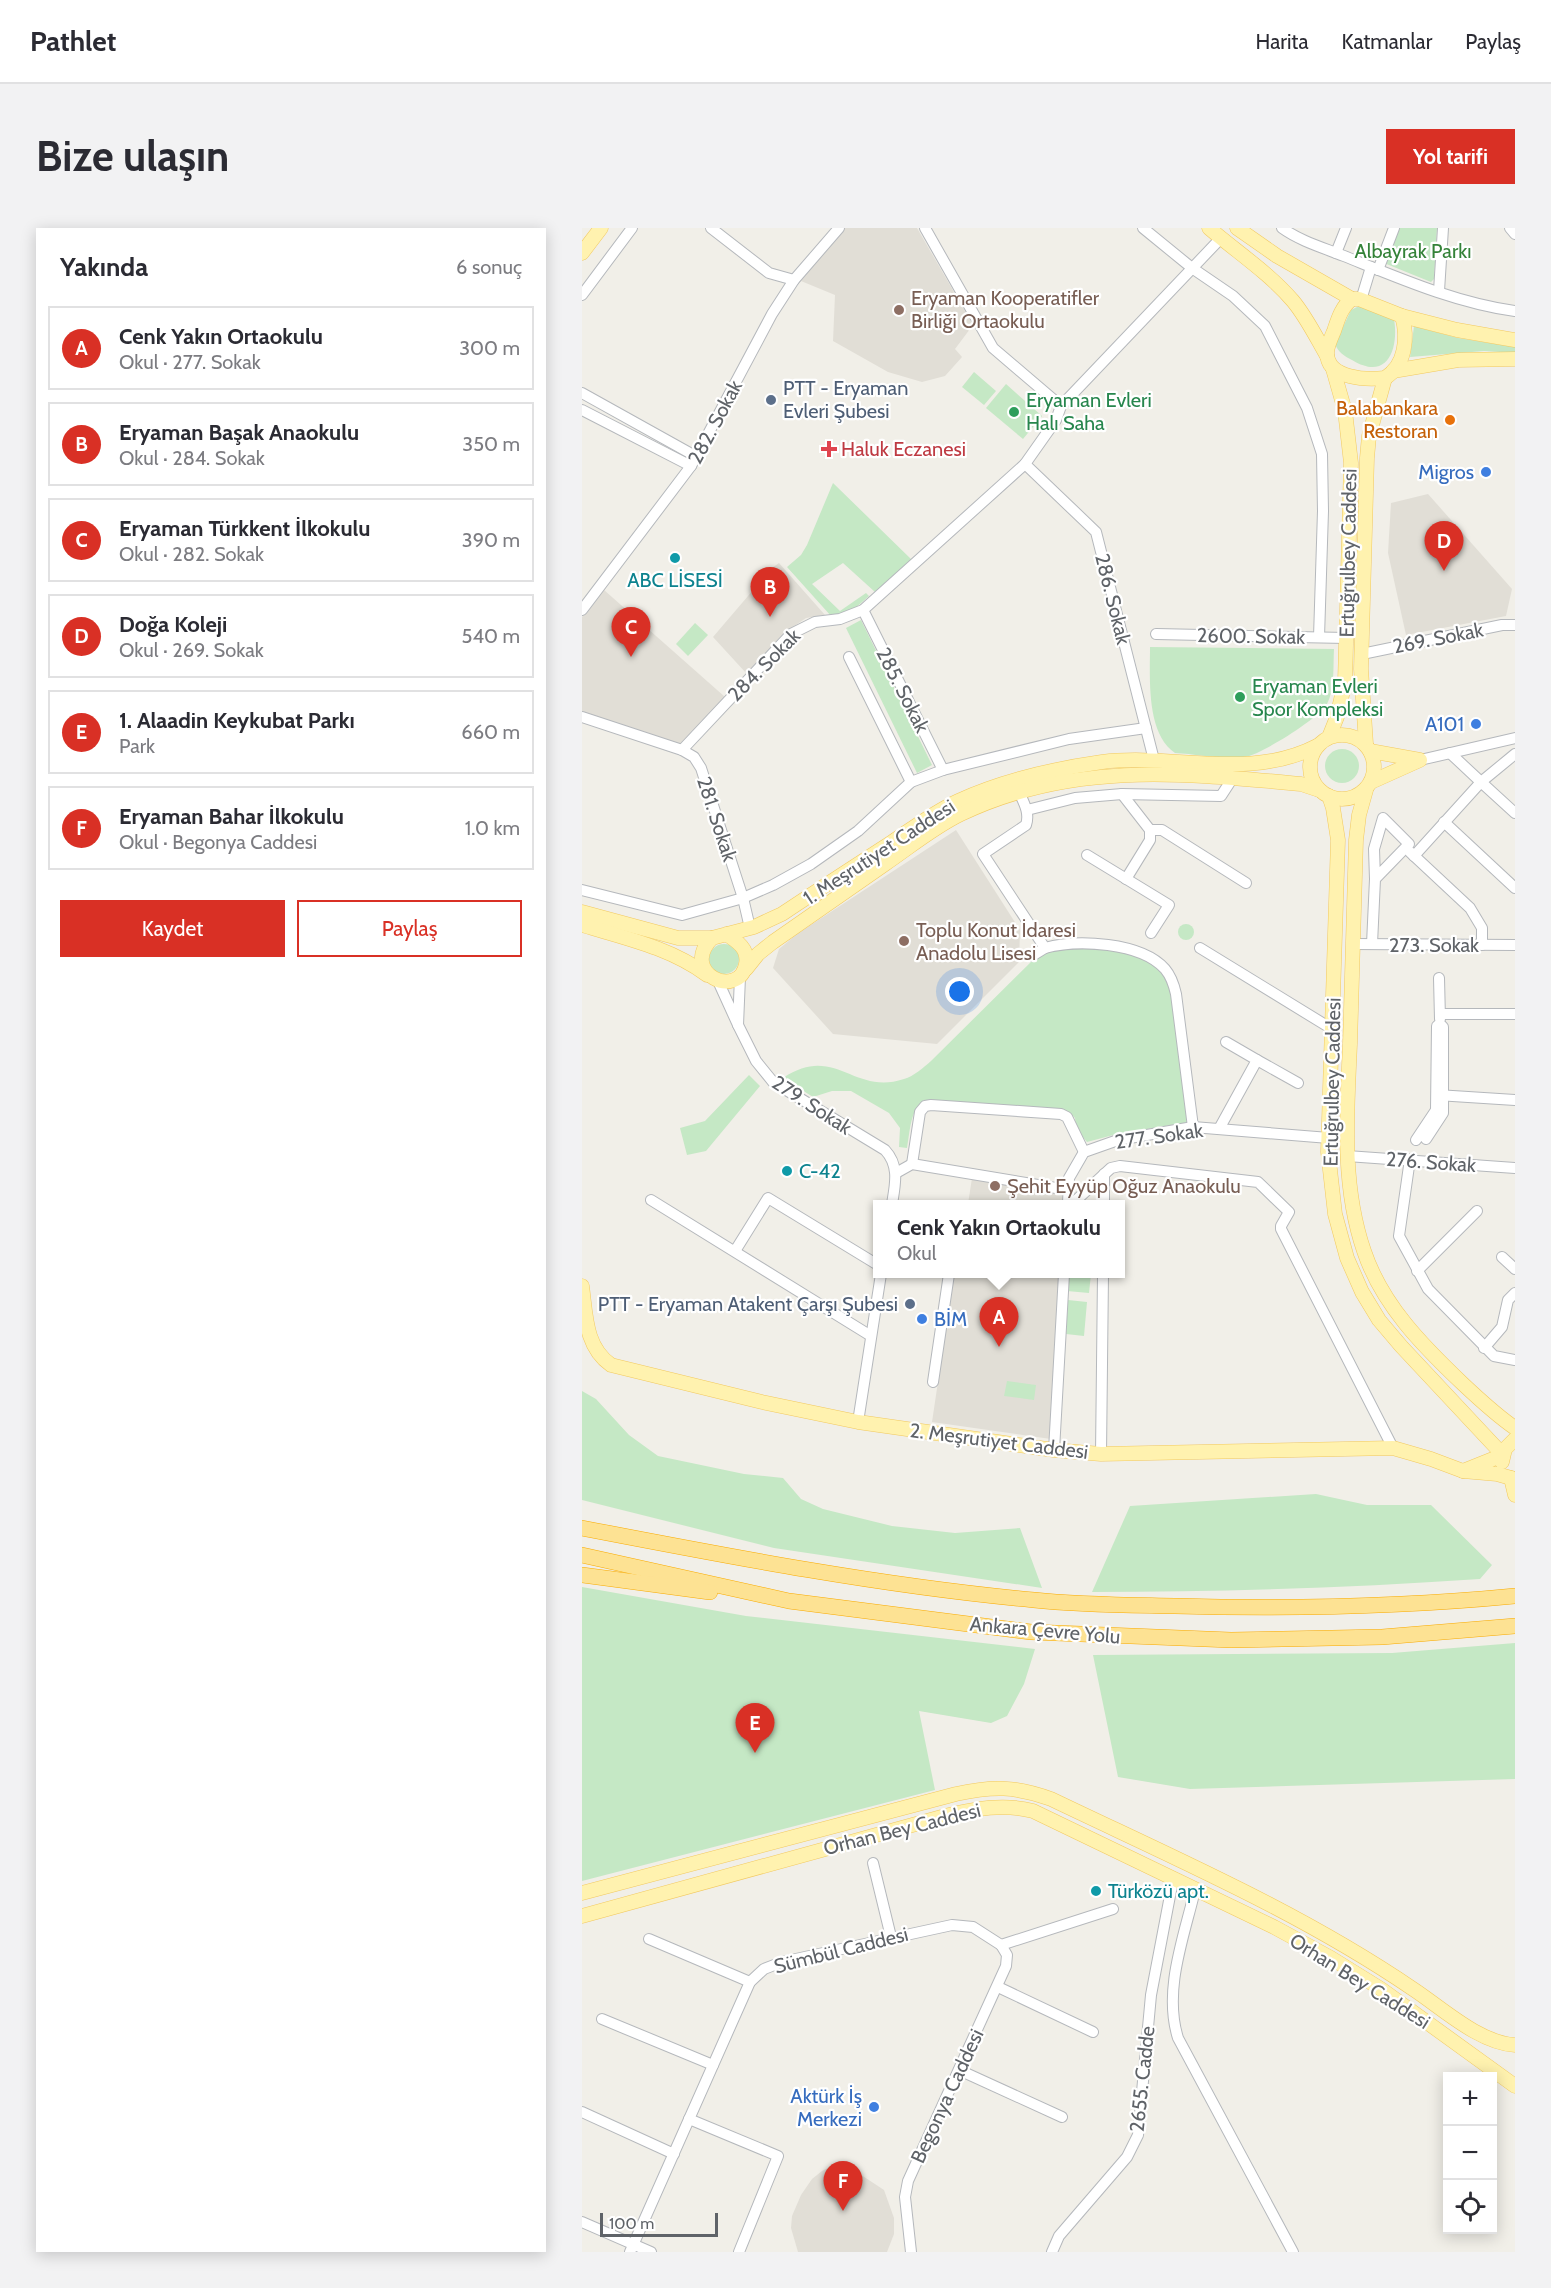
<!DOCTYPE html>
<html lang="tr">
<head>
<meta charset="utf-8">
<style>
	:root { --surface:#fff; --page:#f2f2f3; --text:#2b2b33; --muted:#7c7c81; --line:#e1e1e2; --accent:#d93025 }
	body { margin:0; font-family:Cabin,sans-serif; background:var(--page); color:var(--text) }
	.controls { position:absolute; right:18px; bottom:18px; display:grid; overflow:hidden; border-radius:0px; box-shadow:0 3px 15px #0003 }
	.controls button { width:54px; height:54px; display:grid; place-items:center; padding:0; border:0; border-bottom:2px solid var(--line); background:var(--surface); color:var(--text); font:30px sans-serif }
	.scale { position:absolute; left:18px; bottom:15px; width:118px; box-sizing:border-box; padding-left:6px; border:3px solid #5f6368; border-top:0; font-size:16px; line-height:21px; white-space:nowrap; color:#5f6368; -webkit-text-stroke:4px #fff; paint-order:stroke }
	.you { position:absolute; left:378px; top:764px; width:21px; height:21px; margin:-15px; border:4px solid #fff; border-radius:50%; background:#1a73e8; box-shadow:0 0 0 9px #1a73e833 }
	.badge { display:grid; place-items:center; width:39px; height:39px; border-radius:50%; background:var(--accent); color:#fff; font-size:20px; font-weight:700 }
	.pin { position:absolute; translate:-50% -50px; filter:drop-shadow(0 2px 3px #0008) }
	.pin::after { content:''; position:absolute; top:32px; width:21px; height:18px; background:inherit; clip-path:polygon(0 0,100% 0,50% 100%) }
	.popup { position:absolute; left:291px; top:972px; width:252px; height:78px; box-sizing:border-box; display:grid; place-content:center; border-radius:0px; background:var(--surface); filter:drop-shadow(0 2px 4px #0005); font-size:20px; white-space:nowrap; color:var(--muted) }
	.popup b { font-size:22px; color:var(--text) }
	.popup::after { content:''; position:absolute; left:50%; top:100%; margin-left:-12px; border:12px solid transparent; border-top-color:var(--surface) }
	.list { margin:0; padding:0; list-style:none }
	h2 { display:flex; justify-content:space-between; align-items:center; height:78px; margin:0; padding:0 24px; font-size:26px }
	h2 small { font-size:20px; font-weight:400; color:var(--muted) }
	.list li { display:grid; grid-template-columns:39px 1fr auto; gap:18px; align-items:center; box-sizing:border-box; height:84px; margin:0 12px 12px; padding:0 12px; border:2px solid var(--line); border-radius:0px }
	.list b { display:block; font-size:22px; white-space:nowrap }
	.list p { margin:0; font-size:20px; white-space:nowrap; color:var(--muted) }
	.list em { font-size:20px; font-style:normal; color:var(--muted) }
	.actions { display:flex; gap:12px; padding:18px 24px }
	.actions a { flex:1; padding:14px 0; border:2px solid var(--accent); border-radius:0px; text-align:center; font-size:21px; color:var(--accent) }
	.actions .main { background:var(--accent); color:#fff }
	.icon { flex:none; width:33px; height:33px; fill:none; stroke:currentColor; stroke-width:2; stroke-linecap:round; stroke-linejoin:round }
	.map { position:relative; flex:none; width:933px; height:2024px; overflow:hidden; border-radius:0px }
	header { display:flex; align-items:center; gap:36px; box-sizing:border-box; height:84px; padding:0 30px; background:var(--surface); border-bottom:2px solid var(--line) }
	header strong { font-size:28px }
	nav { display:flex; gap:33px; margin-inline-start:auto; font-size:21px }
	.intro { display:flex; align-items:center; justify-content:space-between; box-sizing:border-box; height:144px; padding:0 36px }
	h1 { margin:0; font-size:42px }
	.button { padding:15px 27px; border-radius:0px; background:var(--accent); color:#fff; font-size:21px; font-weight:700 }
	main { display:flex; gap:36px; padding:0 36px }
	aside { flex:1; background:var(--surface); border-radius:0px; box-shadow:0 3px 15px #0003 }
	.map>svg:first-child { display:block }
	.education { fill:#e1ded6 }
	.green { fill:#c5e8c5 }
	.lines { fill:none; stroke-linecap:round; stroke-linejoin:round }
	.minor-casing { stroke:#b5b8bc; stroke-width:12 }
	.major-casing { stroke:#f2c960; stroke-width:15 }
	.highway-casing { stroke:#f9ab00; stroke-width:16 }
	.minor { stroke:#fff; stroke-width:10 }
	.major { stroke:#fff2af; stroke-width:14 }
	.highway { stroke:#fde293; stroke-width:15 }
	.education-dot { fill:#8d6e63; stroke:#fff; stroke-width:2 }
	.service-dot { fill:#5c6f8a; stroke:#fff; stroke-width:2 }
	.leisure-dot { fill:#2e9e5b; stroke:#fff; stroke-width:2 }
	.food-dot { fill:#e8710a; stroke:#fff; stroke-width:2 }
	.health-dot { fill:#e0444e; stroke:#fff; stroke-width:2 }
	.shop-dot { fill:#3f7fe0; stroke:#fff; stroke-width:2 }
	.culture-dot { fill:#0f9aa8; stroke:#fff; stroke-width:2 }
	.labels { text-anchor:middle; stroke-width:4.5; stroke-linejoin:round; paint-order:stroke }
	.park-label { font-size:20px; fill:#348238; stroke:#fff }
	.education-label { font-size:20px; fill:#785e54; stroke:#fff; text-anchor:start }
	.service-label { font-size:20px; fill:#4e5e75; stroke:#fff; text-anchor:start }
	.leisure-label { font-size:20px; fill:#27864d; stroke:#fff; text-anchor:start }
	.food-label { font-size:20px; fill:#c56008; stroke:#fff; text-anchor:end }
	.street-label { font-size:20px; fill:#5f6368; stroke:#fff }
	.health-label { font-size:20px; fill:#be3a42; stroke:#fff; text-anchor:start }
	.shop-label { font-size:20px; fill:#366cbe; stroke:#fff; text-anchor:end }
	.culture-label { font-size:20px; fill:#0d838f; stroke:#fff; text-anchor:start }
</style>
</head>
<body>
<header>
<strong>Pathlet</strong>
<nav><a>Harita</a><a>Katmanlar</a><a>Paylaş</a></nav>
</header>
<div class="intro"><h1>Bize ulaşın</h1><a class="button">Yol tarifi</a></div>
<main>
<aside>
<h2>Yakında<small>6 sonuç</small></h2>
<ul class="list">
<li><span class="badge">A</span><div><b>Cenk Yakın Ortaokulu</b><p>Okul · 277. Sokak</p></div><em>300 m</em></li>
<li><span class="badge">B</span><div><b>Eryaman Başak Anaokulu</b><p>Okul · 284. Sokak</p></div><em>350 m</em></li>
<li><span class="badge">C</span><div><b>Eryaman Türkkent İlkokulu</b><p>Okul · 282. Sokak</p></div><em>390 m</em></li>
<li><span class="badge">D</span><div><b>Doğa Koleji</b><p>Okul · 269. Sokak</p></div><em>540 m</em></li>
<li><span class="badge">E</span><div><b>1. Alaadin Keykubat Parkı</b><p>Park</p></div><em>660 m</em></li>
<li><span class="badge">F</span><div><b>Eryaman Bahar İlkokulu</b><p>Okul · Begonya Caddesi</p></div><em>1.0 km</em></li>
</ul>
<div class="actions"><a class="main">Kaydet</a><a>Paylaş</a></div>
</aside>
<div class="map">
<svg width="933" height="2024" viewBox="0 0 933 2024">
	<rect width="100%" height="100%" fill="#f1efe8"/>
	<g class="education">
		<path d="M261 0H335L391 97 373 121 380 129 363 148 340 154 306 144 251 113 253 67 219 53Z"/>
		<path d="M846 266 930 361 924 388 824 407 806 325 809 275Z"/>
		<path d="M197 335 243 387 224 390 205 403 164 445 131 409 190 340Z"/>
		<path d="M22 362 143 469 99 515H92L0 485V389Z"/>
		<path d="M374 602 438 702 437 734 355 816 251 806 191 740 197 721 215 706Z"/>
		<path d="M390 950 485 966 484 976H386Z"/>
		<path d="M372 1046H477L469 1211 350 1194Z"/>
		<path d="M258 1938 267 1939 302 1962 312 1990V2006L305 2024H216L209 2000 210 1988 219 1967 230 1951 240 1943 248 1939Z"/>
	</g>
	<g class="green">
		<path d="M816 0H855L852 51 849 54 802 35Z"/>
		<path d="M779 77 812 91C817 120 806 154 770 132 762 128 756 124 753 116L769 82Z"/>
		<path d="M832 98 876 110 933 119V125L902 123 828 129Z"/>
		<path d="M392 144 414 163 402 177 380 159Z"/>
		<path d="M424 156 460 188 441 211 404 180Z"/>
		<path d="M251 255 330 332 293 364 261 335 230 356 258 383 284 365 287 368 271 382 249 388 205 339 219 327 225 317Z"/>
		<path d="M279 392 350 537 335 545 264 400Z"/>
		<path d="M113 395 126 407 106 428 94 416Z"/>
		<path d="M568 419 752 421C751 438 753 461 745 476 736 491 680 526 663 529 641 532 615 526 593 525 564 505 568 451 568 419Z"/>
		<circle cx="760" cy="538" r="17"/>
		<circle cx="604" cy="704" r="8"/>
		<circle cx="142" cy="731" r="15"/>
		<path d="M489 718C512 721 564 723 580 742 584 746 586 753 589 758L607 894 535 906 505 914 494 901 493 890 487 884 342 872C328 882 328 904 325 920L317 919 318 900 307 885 269 863H250L231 869 201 850C253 815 271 868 322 851 332 848 341 840 349 833L453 730 464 724Z"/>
		<path d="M167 847 178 858 124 923 105 927 98 900 123 893Z"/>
		<path d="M486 1046H509L507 1065 485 1063Z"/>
		<path d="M486 1072 505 1074 502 1108 484 1106Z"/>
		<path d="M425 1153 454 1157 452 1172 422 1168Z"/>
		<path d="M0 1163 14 1171 47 1207 76 1228 162 1246 201 1250 219 1271 241 1281 310 1298 373 1305 438 1300 460 1360 192 1320 0 1272Z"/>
		<path d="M734 1266 785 1277H849L910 1337 898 1351C768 1360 639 1364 510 1364L548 1278Z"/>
		<path d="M0 1359 164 1388 453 1421 442 1456 425 1488 409 1495 337 1483 353 1562 0 1653Z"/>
		<path d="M933 1415V1551L608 1561 536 1549 511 1427 810 1425Z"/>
	</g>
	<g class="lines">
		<g class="minor-casing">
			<g id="minor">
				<path d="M129 0 187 45 212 52"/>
				<path d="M343 0 411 120 479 178"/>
				<path d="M561 0 610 40 651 68 683 98 725 180 740 226 741 283 737 409"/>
				<path d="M700 0C718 13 742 20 762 28 817 50 874 75 933 83"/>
				<path d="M928 0 933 6"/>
				<path d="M754 25 764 0"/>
				<path d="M796 42 812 0"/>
				<path d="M857 63 861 0"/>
				<path d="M0 67 50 0"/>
				<path d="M779 72 789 39"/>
				<path d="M0 165 115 229"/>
				<path d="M0 182 109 238"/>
				<path d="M443 236 514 304 572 532"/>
				<path d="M0 382 109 238 190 86 212 52 257 0"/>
				<path d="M281 382 361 542"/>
				<path d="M574 406 765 410"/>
				<path d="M780 426 920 397H933"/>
				<path d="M267 429 329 554"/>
				<path d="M0 489 100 522 112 529 119 540 161 670 168 700"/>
				<path d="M100 522 209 406 233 394 258 391 281 382 443 236 474 192 479 178 639 10"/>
				<path d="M868 525 899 554 933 526"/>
				<path d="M838 532 933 510"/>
				<path d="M437 564C442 575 448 585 444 597L401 626 463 720C495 711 559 714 583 741 589 748 592 757 594 766L611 899"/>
				<path d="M540 566 568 602V612L544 651"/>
				<path d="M445 582 493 570 540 566 639 568 650 551"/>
				<path d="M862 594 933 660"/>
				<path d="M568 602H580L664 655"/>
				<path d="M828 624 888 680 900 700V717"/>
				<path d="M505 627 587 677 569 705"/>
				<path d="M832 628 899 554 933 585"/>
				<path d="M0 662 100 687 161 670 191 657 229 636 276 603 329 554 361 542 487 511 564 500"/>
				<path d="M771 716 933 717"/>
				<path d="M790 716 793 651 827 616 801 590 792 621 793 651"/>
				<path d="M618 720 750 801"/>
				<path d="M450 728 463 720"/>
				<path d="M857 750 858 791"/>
				<path d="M136 753 156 797 158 749"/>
				<path d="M858 786H933"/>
				<path d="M156 797 174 833 191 854 303 922C318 938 313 957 310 976"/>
				<path d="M675 832 716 855"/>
				<path d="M855 867 933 872"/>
				<path d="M637 901 675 832 644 814"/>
				<path d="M834 912 854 882 855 798 858 796 861 799V885L844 911"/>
				<path d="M765 928 933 940"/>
				<path d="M828 931 817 1008 846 1061 912 1128 933 1132"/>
				<path d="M330 936 338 884 343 878 349 877 479 886 485 889 502 924"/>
				<path d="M314 945 330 936 486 962"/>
				<path d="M69 972 289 1108"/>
				<path d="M486 976 487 950 502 924 536 912 611 899 747 910"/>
				<path d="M490 976 529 940 538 938 676 954 707 984 699 998V1001L811 1220"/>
				<path d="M522 976V946"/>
				<path d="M153 1023 186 970 296 1037"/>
				<path d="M920 1029 933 1041"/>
				<path d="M835 1043 895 983"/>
				<path d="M902 1120 920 1099 926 1072 933 1065"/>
				<path d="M351 1154 367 1046"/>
				<path d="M276 1194 299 1046"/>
				<path d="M472 1222 482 1046"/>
				<path d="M519 1226 521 1046"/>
				<path d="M291 1635 309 1709"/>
				<path d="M613 1662C602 1709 581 1762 596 1810L711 2024"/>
				<path d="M67 1711 168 1754"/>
				<path d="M416 1759 511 1804"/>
				<path d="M20 1791 131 1837"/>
				<path d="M377 1842 480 1889"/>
				<path d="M0 1884 92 1926"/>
				<path d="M107 1891 196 1928 157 2024"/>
				<path d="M0 1994 69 2024"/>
				<path d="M48 2024 168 1754 182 1741 200 1734 370 1697 391 1699 419 1717 531 1681"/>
				<path d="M329 2024 323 1969 326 1953 424 1738 425 1727 419 1717"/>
				<path d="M470 2024 477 2008 545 1929 556 1907 569 1767 591 1652"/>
			</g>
		</g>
		<g class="major-casing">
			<g id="major">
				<path d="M627 0C655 24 687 45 711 73 725 90 734 109 745 128"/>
				<path d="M655 0 695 28 770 71"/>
				<path d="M0 25 19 0"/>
				<path d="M770 71H777L820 88C826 109 824 137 803 150 785 152 745 151 745 125 745 118 749 110 752 103 756 91 760 78 770 71Z"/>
				<path d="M820 88 875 102 933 112"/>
				<path d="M811 143 876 132 933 131"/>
				<circle cx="760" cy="539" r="32"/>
				<path d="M747 509 755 489 763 454 769 235 763 183 751 141"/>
				<path d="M784 516 779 441 785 230 787 208 803 150"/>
				<path d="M788 523 838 532 789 554"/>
				<path d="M784 562 777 587 774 612C772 680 770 748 768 816 765 885 759 956 782 1023 800 1077 841 1118 881 1156 898 1172 914 1187 933 1200"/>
				<path d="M747 568 751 580 756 612 746 924 753 986 765 1030 780 1064 797 1092 819 1118 921 1227"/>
				<path d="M0 684 96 710H130"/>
				<path d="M0 697C43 710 89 720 125 747"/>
				<path d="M144 706C155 713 167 721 164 736 157 773 96 745 130 710L172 699 200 686C236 662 273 638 310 614 331 600 352 584 376 573 422 552 470 541 520 534 592 525 668 553 735 518"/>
				<path d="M164 741 176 726 191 714C228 688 266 662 303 636 328 619 352 599 379 586 490 533 601 545 719 556L737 562"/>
				<path d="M0 1058C4 1087 3 1119 29 1137L180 1174 276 1194 472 1222 519 1226 811 1220 849 1231 881 1243"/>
				<path d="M921 1227 881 1243 915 1246 929 1250"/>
				<path d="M920 1234 923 1221 933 1211"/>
				<path d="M929 1250 933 1267"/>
				<path d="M0 1665 374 1566C411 1558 433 1558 469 1571 592 1630 718 1684 831 1761 860 1780 897 1815 933 1817"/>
				<path d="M0 1688 363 1588C394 1581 420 1575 451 1583L692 1699 749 1730 799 1761 933 1858"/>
			</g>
		</g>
		<g class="highway-casing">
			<g id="highway">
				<path d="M0 1300C150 1329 300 1358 452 1372 499 1377 546 1377 593 1378 707 1381 820 1379 933 1368"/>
				<path d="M0 1327 207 1373 449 1404 649 1412 800 1409 933 1398"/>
				<path d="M0 1347 128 1364"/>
			</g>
		</g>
		<use href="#minor" class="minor"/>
		<use href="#major" class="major"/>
		<use href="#highway" class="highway"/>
	</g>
	<g class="education-dot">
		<circle cx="317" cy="82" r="6"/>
		<circle cx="322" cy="713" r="6"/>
		<circle cx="413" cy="958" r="6"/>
	</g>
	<g class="service-dot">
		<circle cx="189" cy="172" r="6"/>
		<circle cx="328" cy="1076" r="6"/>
	</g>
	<g class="leisure-dot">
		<circle cx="432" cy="184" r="6"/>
		<circle cx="658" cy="469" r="6"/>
	</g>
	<circle class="food-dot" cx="868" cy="192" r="6"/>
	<path class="health-dot" d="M244 212h6v6h6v6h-6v6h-6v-6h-6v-6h6z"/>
	<g class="shop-dot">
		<circle cx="904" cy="244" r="6"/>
		<circle cx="894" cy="496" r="6"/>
		<circle cx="340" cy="1091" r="6"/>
		<circle cx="292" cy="1879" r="6"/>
	</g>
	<g class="culture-dot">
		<circle cx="93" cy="330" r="6"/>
		<circle cx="205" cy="943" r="6"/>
		<circle cx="514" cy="1663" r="6"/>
	</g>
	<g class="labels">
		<g class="park-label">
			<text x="831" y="30">Albayrak Parkı</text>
		</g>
		<g class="education-label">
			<text x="329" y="77">Eryaman Kooperatifler<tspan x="329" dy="23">Birliği Ortaokulu</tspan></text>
			<text x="334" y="709">Toplu Konut İdaresi<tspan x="334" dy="23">Anadolu Lisesi</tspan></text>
			<text x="425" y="965">Şehit Eyyüp Oğuz Anaokulu</text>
		</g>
		<g class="service-label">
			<text x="201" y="167">PTT - Eryaman<tspan x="201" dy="23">Evleri Şubesi</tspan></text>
			<text x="316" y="1083" text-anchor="end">PTT - Eryaman Atakent Çarşı Şubesi</text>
		</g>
		<g class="leisure-label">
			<text x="444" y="179">Eryaman Evleri<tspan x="444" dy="23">Halı Saha</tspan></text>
			<text x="670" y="465">Eryaman Evleri<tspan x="670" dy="23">Spor Kompleksi</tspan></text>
		</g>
		<g class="food-label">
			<text x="856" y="187">Balabankara<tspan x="856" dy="23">Restoran</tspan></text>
		</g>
		<g class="street-label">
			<text transform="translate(133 194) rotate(-62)" y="7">282. Sokak</text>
			<text transform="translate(766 325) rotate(-89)" y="7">Ertuğrulbey Caddesi</text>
			<text transform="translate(531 371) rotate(76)" y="7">286. Sokak</text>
			<text transform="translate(669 408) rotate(1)" y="7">2600. Sokak</text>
			<text transform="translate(856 410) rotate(-11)" y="7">269. Sokak</text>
			<text transform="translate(182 437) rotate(-45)" y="7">284. Sokak</text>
			<text transform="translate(321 462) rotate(63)" y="7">285. Sokak</text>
			<text transform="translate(135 591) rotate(72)" y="7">281. Sokak</text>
			<text transform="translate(297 624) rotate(-33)" y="7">1. Meşrutiyet Caddesi</text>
			<text x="852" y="724">273. Sokak</text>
			<text transform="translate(750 854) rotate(-89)" y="7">Ertuğrulbey Caddesi</text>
			<text transform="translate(230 877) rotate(33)" y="7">279. Sokak</text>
			<text transform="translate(577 908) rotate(-8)" y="7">277. Sokak</text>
			<text transform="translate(849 934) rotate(4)" y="7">276. Sokak</text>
			<text transform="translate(417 1213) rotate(7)" y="7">2. Meşrutiyet Caddesi</text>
			<text transform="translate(463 1402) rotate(5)" y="7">Ankara Çevre Yolu</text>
			<text transform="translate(320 1601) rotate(-14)" y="7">Orhan Bey Caddesi</text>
			<text transform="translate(259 1722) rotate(-14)" y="7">Sümbül Caddesi</text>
			<text transform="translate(778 1753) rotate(32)" y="7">Orhan Bey Caddesi</text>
			<text transform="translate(560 1851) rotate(-84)" y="7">2655. Cadde</text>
			<text transform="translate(365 1868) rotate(-65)" y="7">Begonya Caddesi</text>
		</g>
		<g class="health-label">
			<text x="259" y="228">Haluk Eczanesi</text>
		</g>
		<g class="shop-label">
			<text x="892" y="251">Migros</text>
			<text x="882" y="503">A101</text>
			<text x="352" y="1098" text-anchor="start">BİM</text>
			<text x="280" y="1875">Aktürk İş<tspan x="280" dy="23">Merkezi</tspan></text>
		</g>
		<g class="culture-label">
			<text x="93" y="359" text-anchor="middle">ABC LİSESİ</text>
			<text x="217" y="950">C-42</text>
			<text x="526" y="1670">Türközü apt.</text>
		</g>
	</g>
</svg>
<div class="controls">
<button>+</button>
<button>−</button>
<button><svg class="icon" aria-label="locate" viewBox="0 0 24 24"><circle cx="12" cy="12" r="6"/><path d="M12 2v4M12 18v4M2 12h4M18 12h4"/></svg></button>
</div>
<div class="scale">100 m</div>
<div class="you"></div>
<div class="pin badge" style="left:417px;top:1119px">A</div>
<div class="popup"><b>Cenk Yakın Ortaokulu</b>Okul</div>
<div class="pin badge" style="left:188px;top:389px">B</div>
<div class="pin badge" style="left:49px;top:429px">C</div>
<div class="pin badge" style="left:862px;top:343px">D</div>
<div class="pin badge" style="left:173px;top:1525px">E</div>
<div class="pin badge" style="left:261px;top:1983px">F</div>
</div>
</main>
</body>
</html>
